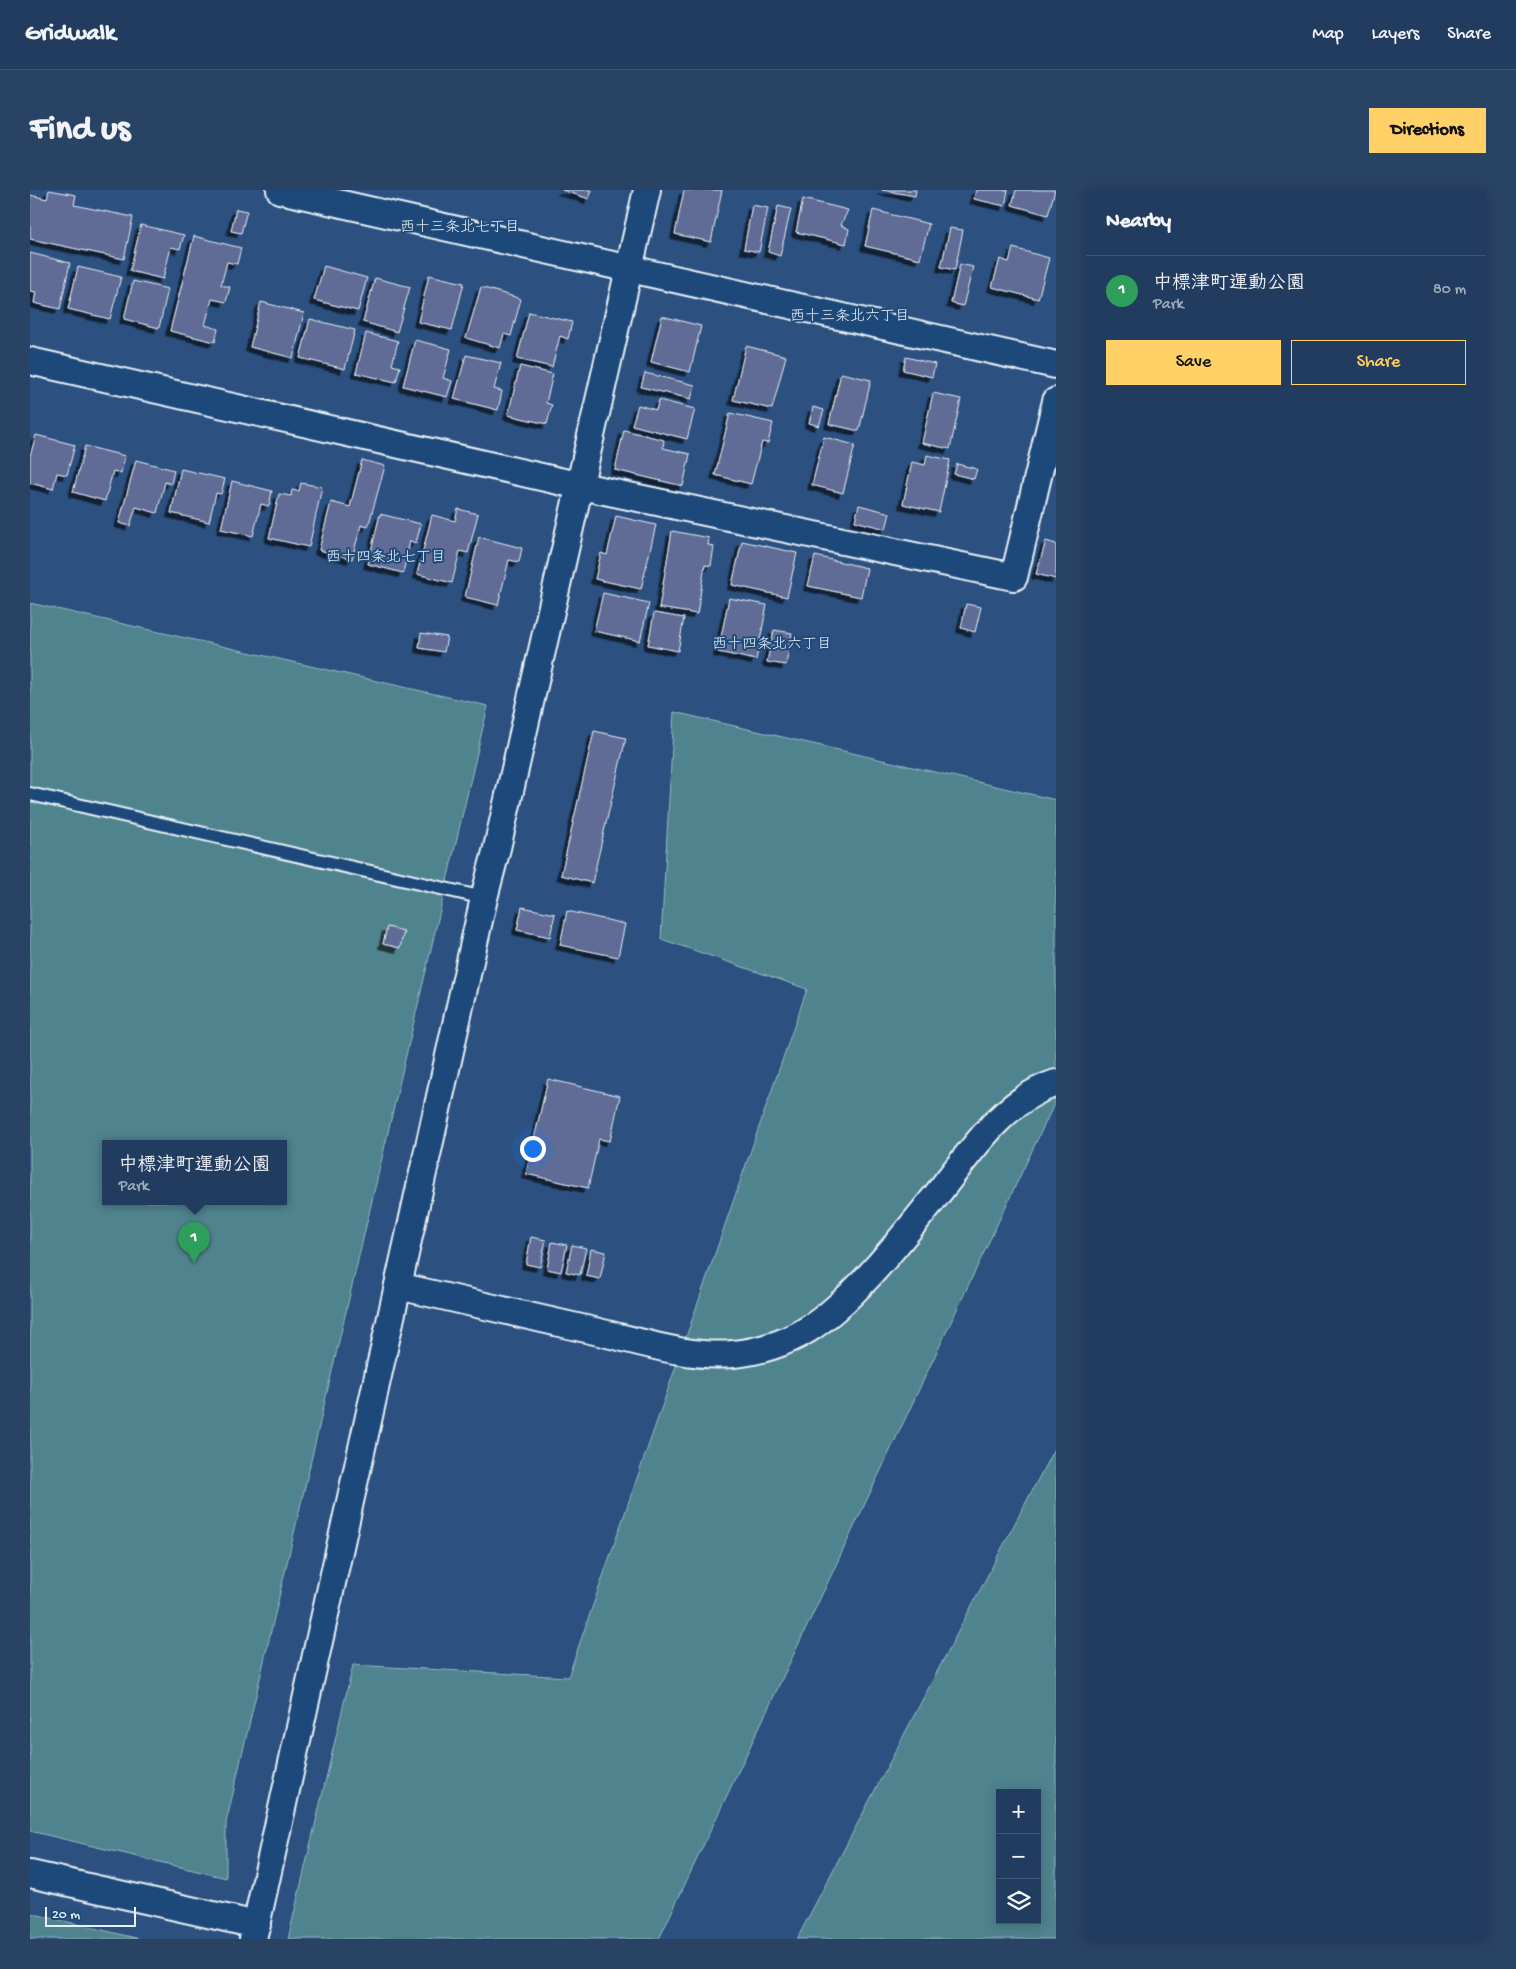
<!DOCTYPE html>
<html lang="en">
<head>
<meta charset="utf-8">
<style>
	:root { --surface:#213c5f; --page:#294365; --text:#f1f3f6; --muted:#a2adbd; --line:#3e5674; --accent:#ffd166 }
	body { margin:0; font-family:"Gochi Hand","Klee One",sans-serif; background:var(--page); color:var(--text) }
	.controls { position:absolute; right:15px; bottom:15px; display:grid; overflow:hidden; border-radius:0px; box-shadow:0 2px 12px #0003 }
	.controls button { width:45px; height:45px; display:grid; place-items:center; padding:0; border:0; border-bottom:1px solid var(--line); background:var(--surface); color:var(--text); font:25px sans-serif }
	.scale { position:absolute; left:15px; bottom:12px; width:91px; box-sizing:border-box; padding-left:5px; border:2px solid #e8f1f8; border-top:0; font-size:14px; line-height:18px; white-space:nowrap; color:#e8f1f8; -webkit-text-stroke:4px #1f4a7a; paint-order:stroke }
	.you { position:absolute; left:502px; top:958px; width:18px; height:18px; margin:-12px; border:4px solid #fff; border-radius:50%; background:#1a73e8; box-shadow:0 0 0 8px #1a73e833 }
	.badge { display:grid; place-items:center; width:32px; height:32px; border-radius:50%; background:var(--accent); color:#fff; font-size:16px; font-weight:700 }
	.pin { position:absolute; translate:-50% -41px; filter:drop-shadow(0 1px 2px #0008) }
	.pin::after { content:''; position:absolute; top:26px; width:18px; height:15px; background:inherit; clip-path:polygon(0 0,100% 0,50% 100%) }
	.popup { position:absolute; left:72px; top:950px; width:185px; height:65px; box-sizing:border-box; display:grid; place-content:center; border-radius:0px; background:var(--surface); filter:drop-shadow(0 1px 4px #0005); font-size:16px; white-space:nowrap; color:var(--muted) }
	.popup b { font-size:19px; color:var(--text) }
	.popup::after { content:''; position:absolute; left:50%; top:100%; margin-left:-10px; border:10px solid transparent; border-top-color:var(--surface) }
	.list { margin:0; padding:0; list-style:none }
	h2 { display:flex; justify-content:space-between; align-items:center; height:65px; margin:0; padding:0 20px; font-size:21px }
	h2 small { font-size:16px; font-weight:400; color:var(--muted) }
	.list li { display:grid; grid-template-columns:32px 1fr auto; gap:15px; align-items:center; box-sizing:border-box; height:70px; padding:0 20px; border-top:1px solid var(--line) }
	.list b { display:block; font-size:19px; white-space:nowrap }
	.list p { margin:0; font-size:16px; white-space:nowrap; color:var(--muted) }
	.list em { font-size:16px; font-style:normal; color:var(--muted) }
	.actions { display:flex; gap:10px; padding:15px 20px }
	.actions a { flex:1; padding:11px 0; border:1px solid var(--accent); border-radius:0px; text-align:center; font-size:18px; color:var(--accent) }
	.actions .main { background:var(--accent); color:#111 }
	.icon { flex:none; width:28px; height:28px; fill:none; stroke:currentColor; stroke-width:2; stroke-linecap:round; stroke-linejoin:round }
	.map { position:relative; flex:none; width:1026px; height:1749px; overflow:hidden; border-radius:0px }
	header { display:flex; align-items:center; gap:30px; box-sizing:border-box; height:70px; padding:0 25px; background:var(--surface); border-bottom:1px solid var(--line) }
	header strong { font-size:24px }
	nav { display:flex; gap:28px; margin-inline-start:auto; font-size:18px }
	.intro { display:flex; align-items:center; justify-content:space-between; box-sizing:border-box; height:120px; padding:0 30px }
	h1 { margin:0; font-size:35px }
	.button { padding:12px 22px; border-radius:0px; background:var(--accent); color:#111; font-size:18px; font-weight:700 }
	main { display:flex; gap:30px; padding:0 30px }
	aside { flex:1; background:var(--surface); border-radius:0px; box-shadow:0 2px 12px #0003 }
	.map>svg:first-child { display:block }
	.green { fill:#50838e; stroke:#9cbac3; fill-rule:evenodd }
	.building { fill:#616c95; stroke:#e8f1f8; filter:url(#shadow) }
	.lines { fill:none; stroke-linecap:round; stroke-linejoin:round }
	.service-casing { stroke:#e8f1f8; stroke-width:16 }
	.minor-casing { stroke:#e8f1f8; stroke-width:30 }
	.service { stroke:#1f4a7a; stroke-width:12 }
	.minor { stroke:#1f4a7a; stroke-width:26 }
	.labels { text-anchor:middle; stroke-width:4; stroke-linejoin:round; paint-order:stroke }
	.neighbourhood-label { font-size:15px; fill:#e8f1f8; stroke:#1f4a7a }
</style>
</head>
<body>
<header>
<strong>Gridwalk</strong>
<nav><a>Map</a><a>Layers</a><a>Share</a></nav>
</header>
<div class="intro"><h1>Find us</h1><a class="button">Directions</a></div>
<main>
<div class="map">
<svg width="1026" height="1749" viewBox="0 0 1026 1749">
	<defs>
		<filter id="shadow"><feDropShadow dx="-4.5" dy="4.5" stdDeviation="0" flood-color="#0009"/></filter>
	</defs>
	<rect width="100%" height="100%" fill="#2c507f"/>
	<filter id="ink" filterUnits="userSpaceOnUse"><feTurbulence type="fractalNoise" baseFrequency=".02" numOctaves="2"/><feDisplacementMap in="SourceGraphic" scale="10" xChannelSelector="R" yChannelSelector="G"/><feConvolveMatrix kernelMatrix="1 2 1 2 8 2 1 2 1" color-interpolation-filters="sRGB"/></filter>
	<g filter="url(#ink)">
		<g class="green">
			<path d="M0 413 458 516 196 1633V1688L0 1641ZM75 954H253V1012H75Z"/>
			<path d="M644 522 1026 610V910L629 1749H258L323 1475 538 1487 777 799 631 749Z"/>
			<path d="M1026 1255V1749H767ZM970 1603H1007V1730H970Z"/>
			<path d="M0 1723 110 1749H0Z"/>
		</g>
		<g class="building">
			<path d="M19 0 46 5 44 15 103 27 94 69 0 49V5L17 9Z"/>
			<path d="M532 0H562L559 9Z"/>
			<path d="M654 0H692L681 52 645 44Z"/>
			<path d="M852 0H886L885 6Z"/>
			<path d="M946 0H978L975 16 944 9Z"/>
			<path d="M986 0H1025L1018 25 982 15Z"/>
			<path d="M773 9 818 20 811 35 819 39 816 54 766 42Z"/>
			<path d="M722 15 738 18 729 62 714 59Z"/>
			<path d="M748 16 761 19 750 66 738 62Z"/>
			<path d="M206 19 217 21 211 43 201 41Z"/>
			<path d="M843 20 899 34 890 69 835 56Z"/>
			<path d="M111 35 154 45 150 59 141 57 133 89 100 81Z"/>
			<path d="M920 38 933 40 925 80 911 77Z"/>
			<path d="M164 46 211 58 207 74 197 72 191 95 200 97 196 112 182 109 175 135 188 139 185 152 140 141Z"/>
			<path d="M983 58 1019 68 1008 109 962 97 970 69 979 72Z"/>
			<path d="M0 63 40 73 30 119 4 113 6 102 0 101Z"/>
			<path d="M930 74 943 77 933 116 921 113Z"/>
			<path d="M294 76 337 88 328 121 284 110Z"/>
			<path d="M48 77 91 87 80 129 38 119Z"/>
			<path d="M399 85 434 93 422 140 388 132Z"/>
			<path d="M345 88 380 97 367 142 333 132Z"/>
			<path d="M103 91 138 99 129 138 94 129Z"/>
			<path d="M451 97 491 109 481 146 474 144 470 158 436 148Z"/>
			<path d="M231 112 274 123 263 168 220 157Z"/>
			<path d="M499 122 542 132 538 149 530 146 522 177 487 169Z"/>
			<path d="M632 126 671 136 660 182 621 172Z"/>
			<path d="M280 129 325 140 315 179 270 168Z"/>
			<path d="M336 143 368 151 362 175 370 177 366 192 326 183Z"/>
			<path d="M385 150 421 159 413 188 422 191 417 207 373 196Z"/>
			<path d="M716 156 756 166 742 219 703 210Z"/>
			<path d="M436 165 471 173 464 199 472 201 468 220 424 209Z"/>
			<path d="M876 167 905 174 902 187 873 180Z"/>
			<path d="M490 176 523 184 516 213 522 215 517 234 478 225Z"/>
			<path d="M615 183 665 195 661 209 611 197Z"/>
			<path d="M811 183 841 190 829 241 799 234Z"/>
			<path d="M903 203 931 209 920 259 892 253Z"/>
			<path d="M629 210 665 219 657 249 602 235 608 215 626 220Z"/>
			<path d="M783 217 794 220 789 236 779 233Z"/>
			<path d="M700 223 743 233 738 253 732 252 721 294 685 285Z"/>
			<path d="M594 240 634 250 633 258 660 264 653 296 585 280Z"/>
			<path d="M6 245 45 255 37 285 27 283 23 299 0 293V266Z"/>
			<path d="M794 247 825 255 813 303 782 295Z"/>
			<path d="M55 256 95 266 91 283 83 281 75 311 43 302Z"/>
			<path d="M897 265 920 270 909 322 873 314 882 272 895 275Z"/>
			<path d="M106 270 144 280 141 294 135 292 127 323 106 317 100 336 89 333Z"/>
			<path d="M332 270 355 276 338 337 331 335 322 369 289 360 301 312 320 317Z"/>
			<path d="M927 274 947 279 944 289 924 284Z"/>
			<path d="M151 279 195 289 191 304 186 303 179 332 141 323Z"/>
			<path d="M202 291 242 301 239 316 231 314 223 346 191 339Z"/>
			<path d="M271 293 292 297 279 357 239 348 249 304 261 306 262 300 269 301Z"/>
			<path d="M829 315 860 323 856 339 825 331Z"/>
			<path d="M428 319 448 324 438 363 430 361 422 393 387 384 402 325 425 331Z"/>
			<path d="M350 324 391 334 386 353 380 351 373 383 338 374Z"/>
			<path d="M586 326 626 335 611 399 565 389 571 363 577 365Z"/>
			<path d="M642 341 679 348 678 355 684 356 681 376 675 375 667 424 629 418Z"/>
			<path d="M449 347 492 358 489 372 479 370 468 415 435 407Z"/>
			<path d="M712 351 767 363 757 407 702 395Z"/>
			<path d="M1016 351 1026 354V389L1006 384Z"/>
			<path d="M785 366 837 378 831 407 778 396Z"/>
			<path d="M573 403 619 413 610 451 564 441Z"/>
			<path d="M699 408 737 415 726 470 688 462Z"/>
			<path d="M936 414 951 417 945 442 931 438Z"/>
			<path d="M624 423 654 428 648 461 618 455Z"/>
			<path d="M744 440 762 443 756 475 737 472Z"/>
			<path d="M391 443 417 447 414 462 389 458Z"/>
			<path d="M564 541 596 548 562 693 531 685Z"/>
			<path d="M492 717 525 724 520 747 487 740Z"/>
			<path d="M537 721 595 734 588 767 530 755Z"/>
			<path d="M357 737 374 741 370 758 353 754Z"/>
			<path d="M518 889 590 906 580 951 569 949 558 998 496 984Z"/>
			<path d="M501 1047 516 1050 510 1077 496 1074Z"/>
			<path d="M522 1052 537 1055 531 1082 517 1079Z"/>
			<path d="M542 1055 556 1058 550 1085 536 1082Z"/>
			<path d="M561 1059 576 1062 570 1089 556 1086Z"/>
		</g>
		<g class="lines">
			<g class="service-casing">
				<path id="service" d="M0 604 454 708"/>
			</g>
			<g class="minor-casing">
				<g id="minor">
					<path d="M250 0 1026 175"/>
					<path d="M0 171 551 296 984 387 1026 211"/>
					<path d="M368 1096C435 1111 502 1127 569 1142 612 1152 658 1168 703 1164 728 1162 756 1153 777 1140 822 1112 868 1053 901 1012 937 968 970 911 1026 893"/>
					<path d="M0 1684 227 1735"/>
					<path d="M223 1749 454 708 467 658 617 0"/>
				</g>
			</g>
			<use href="#service" class="service"/>
			<use href="#minor" class="minor"/>
		</g>
	</g>
	<g class="labels">
		<g class="neighbourhood-label">
			<text x="430" y="41">西十三条北七丁目</text>
			<text x="820" y="130">西十三条北六丁目</text>
			<text x="356" y="371">西十四条北七丁目</text>
			<text x="742" y="458">西十四条北六丁目</text>
		</g>
	</g>
</svg>
<div class="controls">
<button>+</button>
<button>−</button>
<button><svg class="icon" aria-label="layers" viewBox="0 0 24 24"><path d="M12 4l9 5-9 5-9-5zM3 14l9 5 9-5"/></svg></button>
</div>
<div class="scale">20 m</div>
<div class="you"></div>
<div class="pin badge" style="left:164px;top:1073px;background:#2e9e5b">1</div>
<div class="popup"><b>中標津町運動公園</b>Park</div>
</div>
<aside>
<h2>Nearby<small></small></h2>
<ul class="list">
<li><span class="badge" style="background:#2e9e5b">1</span><div><b>中標津町運動公園</b><p>Park</p></div><em>80 m</em></li>
</ul>
<div class="actions"><a class="main">Save</a><a>Share</a></div>
</aside>
</main>
</body>
</html>
